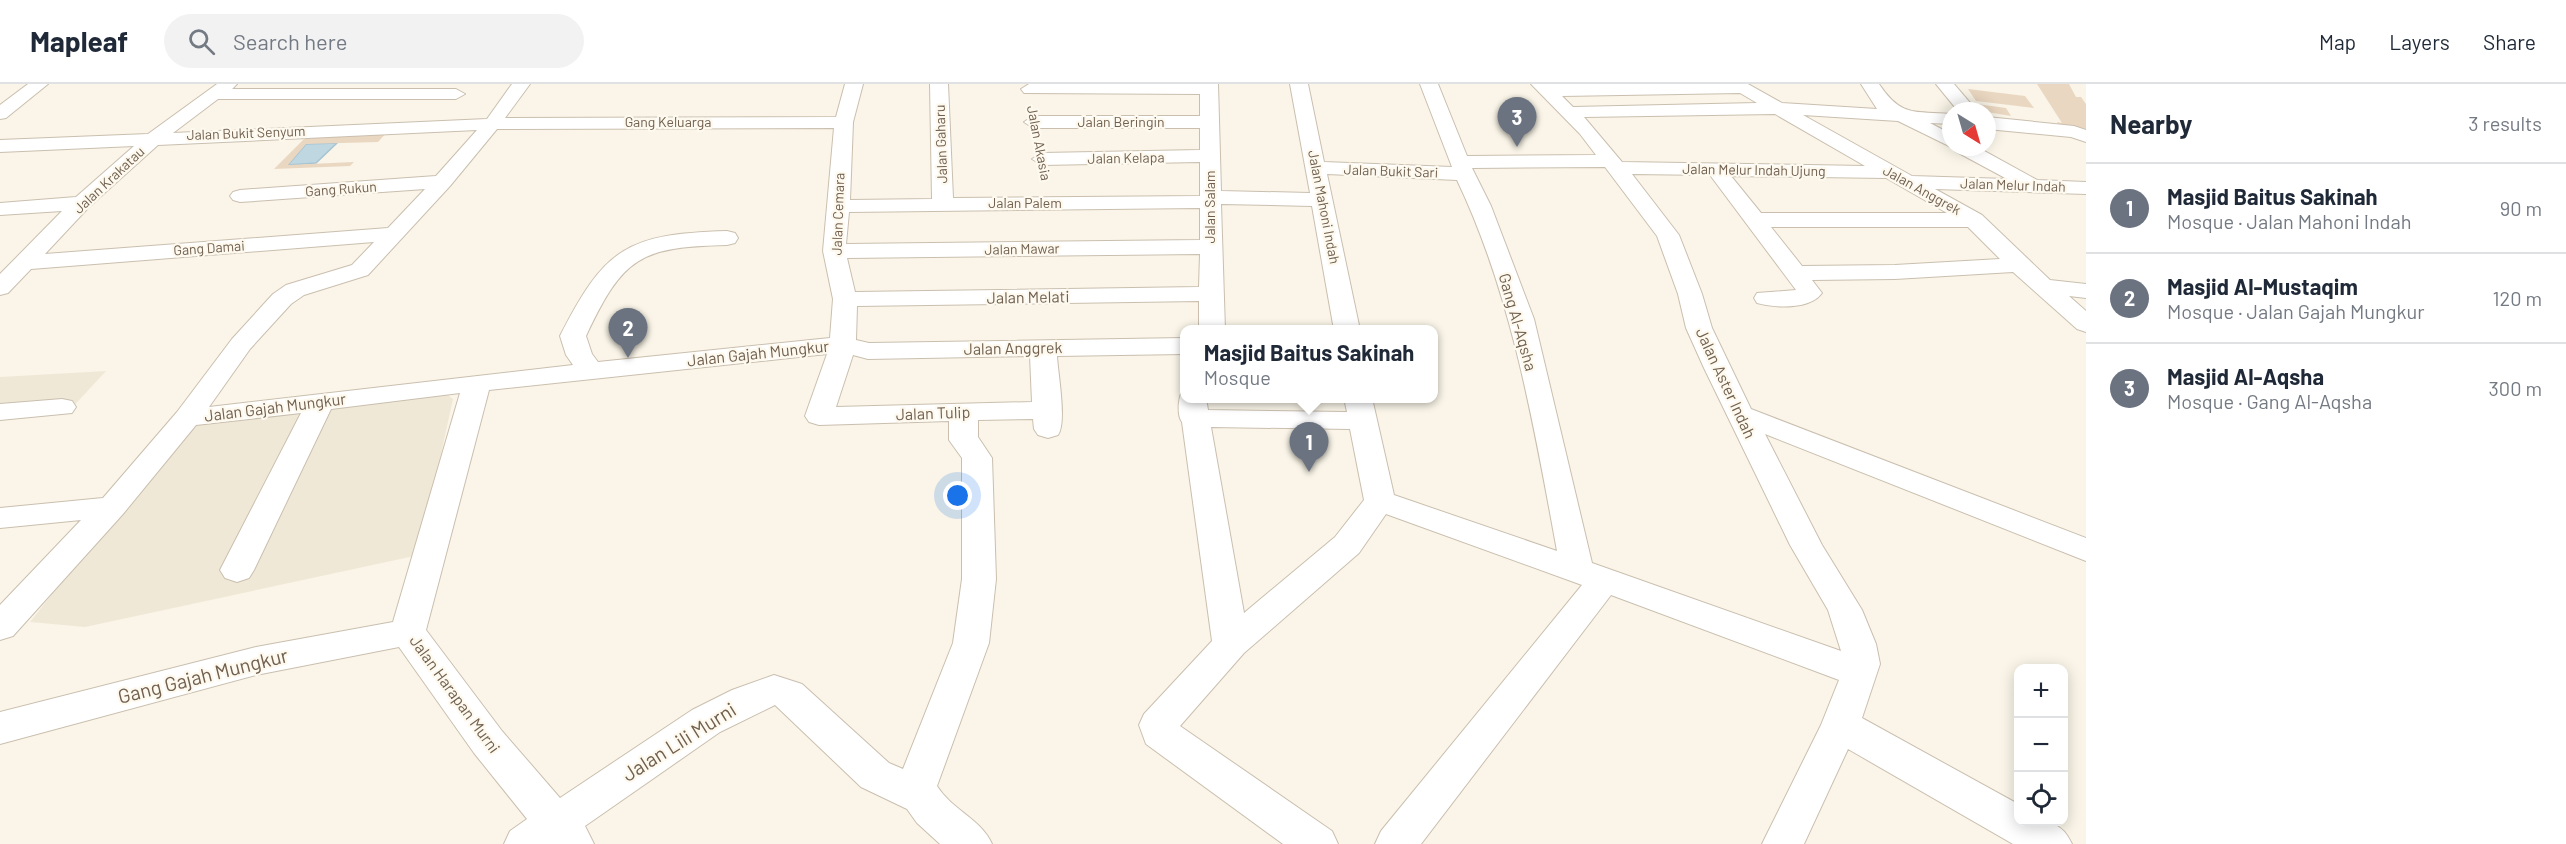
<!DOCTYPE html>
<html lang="en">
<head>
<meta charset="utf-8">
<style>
	:root { --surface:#fff; --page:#f2f2f3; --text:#1f2937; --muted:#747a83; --line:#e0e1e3; --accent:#1a73e8 }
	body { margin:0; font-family:Barlow,sans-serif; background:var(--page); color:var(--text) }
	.controls { position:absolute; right:18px; bottom:18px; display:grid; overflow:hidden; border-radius:12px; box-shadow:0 3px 15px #0003 }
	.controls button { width:54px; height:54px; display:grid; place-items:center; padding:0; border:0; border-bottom:2px solid var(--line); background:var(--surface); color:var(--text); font:30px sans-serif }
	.compass { position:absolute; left:1942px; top:18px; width:54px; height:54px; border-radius:50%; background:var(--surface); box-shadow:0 3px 15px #0003; rotate:143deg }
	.you { position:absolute; left:958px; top:412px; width:21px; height:21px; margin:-15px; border:4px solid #fff; border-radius:50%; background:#1a73e8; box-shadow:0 0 0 9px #1a73e833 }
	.badge { display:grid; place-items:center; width:39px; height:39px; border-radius:50%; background:var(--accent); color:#fff; font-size:20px; font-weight:700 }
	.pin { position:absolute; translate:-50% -50px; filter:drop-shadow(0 2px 3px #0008) }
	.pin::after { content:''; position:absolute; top:32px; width:21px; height:18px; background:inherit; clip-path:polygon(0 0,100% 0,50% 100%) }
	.popup { position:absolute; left:1180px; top:241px; width:258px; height:78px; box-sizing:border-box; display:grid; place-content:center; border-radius:12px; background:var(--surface); filter:drop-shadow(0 2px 4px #0005); font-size:20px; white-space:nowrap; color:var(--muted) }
	.popup b { font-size:22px; color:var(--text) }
	.popup::after { content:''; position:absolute; left:50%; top:100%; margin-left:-12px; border:12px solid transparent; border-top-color:var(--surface) }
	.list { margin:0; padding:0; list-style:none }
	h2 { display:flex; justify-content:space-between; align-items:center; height:78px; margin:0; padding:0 24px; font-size:26px }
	h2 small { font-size:20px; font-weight:400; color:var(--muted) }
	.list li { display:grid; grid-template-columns:39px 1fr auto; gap:18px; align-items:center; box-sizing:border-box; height:90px; padding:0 24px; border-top:2px solid var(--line) }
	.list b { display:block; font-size:22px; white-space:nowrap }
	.list p { margin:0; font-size:20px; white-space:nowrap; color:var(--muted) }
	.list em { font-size:20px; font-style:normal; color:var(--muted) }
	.icon { flex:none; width:33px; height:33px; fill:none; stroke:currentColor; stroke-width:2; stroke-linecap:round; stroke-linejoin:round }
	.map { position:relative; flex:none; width:2086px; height:760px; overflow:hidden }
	header { display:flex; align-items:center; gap:36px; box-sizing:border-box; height:84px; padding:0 30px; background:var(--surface); border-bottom:2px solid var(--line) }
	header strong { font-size:28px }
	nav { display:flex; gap:33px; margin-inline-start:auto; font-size:21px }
	.search { width:420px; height:54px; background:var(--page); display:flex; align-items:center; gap:15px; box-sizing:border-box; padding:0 21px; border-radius:33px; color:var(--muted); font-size:22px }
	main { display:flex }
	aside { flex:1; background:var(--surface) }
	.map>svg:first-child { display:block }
	.residential { fill:#f0e8d7 }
	.water { fill:#bed7e1; stroke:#a6c4d2; stroke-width:1.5 }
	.building { fill:#ead7c1 }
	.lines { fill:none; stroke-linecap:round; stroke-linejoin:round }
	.minor-casing { stroke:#cabfaf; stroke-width:2 }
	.minor { fill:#fff; fill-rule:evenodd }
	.labels { text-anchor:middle; stroke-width:4.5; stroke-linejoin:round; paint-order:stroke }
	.far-street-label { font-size:14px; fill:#71604f; stroke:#fdf9ee }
	.street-label { font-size:16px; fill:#71604f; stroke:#fdf9ee }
	.near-street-label { font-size:20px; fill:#71604f; stroke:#fdf9ee }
</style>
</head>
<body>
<header>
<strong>Mapleaf</strong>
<div class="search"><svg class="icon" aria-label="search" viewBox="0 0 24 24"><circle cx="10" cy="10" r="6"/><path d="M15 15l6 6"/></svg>Search here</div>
<nav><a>Map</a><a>Layers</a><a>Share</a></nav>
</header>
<main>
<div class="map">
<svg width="2086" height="760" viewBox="0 0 2086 760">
	<rect width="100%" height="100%" fill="#faf5e8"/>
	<g class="residential">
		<path d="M106 287 68 328 0 334V293Z"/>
		<path d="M444 308 453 315 419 471 85 543 30 538 176 353 193 341Z"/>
	</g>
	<path class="water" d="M337 59 316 79 288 81 306 60Z"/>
	<g class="building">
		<path d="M2037 0H2069L2076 13H2081L2086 20V48L2060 45 2057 38 2062 39Z"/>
		<path d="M1968 5 2025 12 2034 24 1976 17Z"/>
		<path d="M1977 20 2006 24 2011 32 1981 27Z"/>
		<path d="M389 46 378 58 306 60 288 81 354 78 350 82 274 85 310 49Z"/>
	</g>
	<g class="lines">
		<g class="minor-casing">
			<g id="minor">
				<path d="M28 0H48L6 34 0 35V21Z"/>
				<path d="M217 0H237L232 5H456L465 10 456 15H218L173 49 487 35 512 0H530L505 34 836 33 845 0H863L853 38 850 116 932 115 930 0H948L953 114 1200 112V78L1042 81 1032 75 1042 69 1200 66V44H1033L1024 38 1033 32H1200V10L1024 9 1021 5 1029 0H1218L1221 107 1310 109 1290 0H1308L1324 78 1452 83 1420 0H1438L1467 72 1596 71 1580 50 1531 0H1748L1782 19 1877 25 1861 0H1879C1901 33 1914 27 1951 30V40L1930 39 1951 50V63L1898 37 1803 31 1912 92 2007 95 1955 67 1952 63H1977L2037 96 2086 98V110L1935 105 1982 131 2050 196 2086 200V214L2069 212 2086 227V248L2077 245 2013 188 1895 195 1812 196 1822 209C1810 226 1775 224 1757 219L1754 214 1757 209 1796 206 1710 91 1632 90 1679 151 1702 210 1712 244 1751 325 2086 454V477L1765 350 1822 461 1862 526 1876 560 1880 580 1862 634 2018 720V738C2044 738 2060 734 2072 760H2013L1848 665 1804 760H1762L1821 641 1839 596 1611 511 1421 760H1375L1381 747 1582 501 1386 430 1359 469 1244 569 1180 642 1332 747 1338 760H1283L1146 660 1139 641 1144 630 1212 557 1182 338C1177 332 1178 315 1182 308H1184V314H1206L1208 326 1347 328 1344 314H1372L1394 411 1557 467C1534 342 1512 211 1457 96L1327 90 1360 246H1334L1312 122 1221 120 1225 246H1199V217L857 222 856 256 869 259 1184 254V270L1057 272C1058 290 1067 338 1058 351L1048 354 1038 351 1034 345 1033 335 978 336V353L992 374 996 495 989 559 937 702C952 726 981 735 992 760H940L917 739 907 725 861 703 775 621 720 648 585 742 594 760H504L510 747 527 735 474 669 399 563 256 591 0 660V628L256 563 393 538 460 309 331 325 254 486 249 494 237 498 225 494 220 486 301 329 196 341 123 430 13 552 0 556V521L81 436 0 444V424L103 414 177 328 232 255 273 210 286 201 352 181 374 158 31 185 8 209 0 211V190L62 127 0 131V119L76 113 134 62 0 68V56L148 50ZM1740 9 1757 19 1573 23 1562 12ZM1775 30 1865 82 1622 78 1584 33ZM834 44 823 167 833 215 830 254 598 278 592 270 586 252C623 173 640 163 727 161L735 159 738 154 735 149 727 147C628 150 605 163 560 252L566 271 573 281 209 323 250 265 291 220 304 211 368 191 450 102 497 45ZM477 46 436 92 240 106 233 108 230 112 233 116 240 118 425 105 388 144 45 170 89 123 158 61ZM1605 83 1657 152 1678 210 1686 244 1704 284 1790 461 1828 526 1841 567 1592 479 1534 235 1491 122 1472 84ZM1731 92 1886 94 1947 129H1761ZM1200 124V156L846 160 849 128ZM1771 143H1968L2000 175 1895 181 1802 182ZM1200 170 1199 203 855 208 847 174ZM827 270 805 332 809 338 819 341 949 337V356L962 374V495L953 559 903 685 889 679 802 600 774 591 732 606 692 626 560 714 502 647 426 546 489 306ZM853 271 868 275 1030 272 1032 318 836 323ZM1211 343 1350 345 1364 416 1335 453 1244 529Z"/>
				<path d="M1936 0H1954L1977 27H1958Z"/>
				<path d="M1987 33 2074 42 2086 46V58L2071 53 1987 45Z"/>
				<path d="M62 315 72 317 76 323 72 329 0 336V320Z"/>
			</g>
		</g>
		<use href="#minor" class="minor"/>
	</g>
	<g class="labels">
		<g class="far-street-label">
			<text x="668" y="43">Gang Keluarga</text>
			<text x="1121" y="43">Jalan Beringin</text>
			<text transform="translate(246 49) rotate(-2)" y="5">Jalan Bukit Senyum</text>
			<text transform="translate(1039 59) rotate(79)" y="5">Jalan Akasia</text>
			<text transform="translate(941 60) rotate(-92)" y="5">Jalan Gaharu</text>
			<text transform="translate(1126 74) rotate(-1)" y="5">Jalan Kelapa</text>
			<text transform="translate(1754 86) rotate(1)" y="5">Jalan Melur Indah Ujung</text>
			<text transform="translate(1391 87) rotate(2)" y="5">Jalan Bukit Sari</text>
			<text transform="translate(109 96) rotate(-43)" y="5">Jalan Krakatau</text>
			<text transform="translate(2013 101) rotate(2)" y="5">Jalan Melur Indah</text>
			<text transform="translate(341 105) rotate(-4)" y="5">Gang Rukun</text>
			<text transform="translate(1922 106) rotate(29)" y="5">Jalan Anggrek</text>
			<text x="1025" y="124">Jalan Palem</text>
			<text transform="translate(1210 123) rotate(-90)" y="5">Jalan Salam</text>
			<text transform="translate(1324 123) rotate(79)" y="5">Jalan Mahoni Indah</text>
			<text transform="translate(838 130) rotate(-88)" y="5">Jalan Cemara</text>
			<text transform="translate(209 164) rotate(-4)" y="5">Gang Damai</text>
			<text transform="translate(1022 165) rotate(-1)" y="5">Jalan Mawar</text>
		</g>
		<g class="street-label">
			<text transform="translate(1028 213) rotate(-1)" y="6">Jalan Melati</text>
			<text transform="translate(1518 238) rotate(74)" y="6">Gang Al-Aqsha</text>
			<text transform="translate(1013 264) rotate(-1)" y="6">Jalan Anggrek</text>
			<text transform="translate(758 269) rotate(-6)" y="6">Jalan Gajah Mungkur</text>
			<text transform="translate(1726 299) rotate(65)" y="6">Jalan Aster Indah</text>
			<text transform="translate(275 323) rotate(-7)" y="6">Jalan Gajah Mungkur</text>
			<text transform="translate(933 329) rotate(-2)" y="6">Jalan Tulip</text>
			<text transform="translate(455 610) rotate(54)" y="6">Jalan Harapan Murni</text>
		</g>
		<g class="near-street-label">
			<text transform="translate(203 592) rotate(-14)" y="7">Gang Gajah Mungkur</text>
			<text transform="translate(679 658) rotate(-32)" y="7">Jalan Lili Murni</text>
		</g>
	</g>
</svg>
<div class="controls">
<button>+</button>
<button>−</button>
<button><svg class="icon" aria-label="locate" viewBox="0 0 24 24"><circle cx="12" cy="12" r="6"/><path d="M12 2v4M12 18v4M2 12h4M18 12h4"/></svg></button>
</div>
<svg class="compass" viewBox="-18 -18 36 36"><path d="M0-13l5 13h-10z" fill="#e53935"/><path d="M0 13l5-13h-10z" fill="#747a83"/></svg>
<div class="you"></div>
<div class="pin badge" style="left:1309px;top:388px;background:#6b7280">1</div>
<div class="popup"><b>Masjid Baitus Sakinah</b>Mosque</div>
<div class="pin badge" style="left:628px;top:274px;background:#6b7280">2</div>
<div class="pin badge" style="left:1517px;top:63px;background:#6b7280">3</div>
</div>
<aside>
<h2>Nearby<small>3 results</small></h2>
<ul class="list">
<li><span class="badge" style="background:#6b7280">1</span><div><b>Masjid Baitus Sakinah</b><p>Mosque · Jalan Mahoni Indah</p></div><em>90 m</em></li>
<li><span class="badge" style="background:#6b7280">2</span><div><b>Masjid Al-Mustaqim</b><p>Mosque · Jalan Gajah Mungkur</p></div><em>120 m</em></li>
<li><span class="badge" style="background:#6b7280">3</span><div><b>Masjid Al-Aqsha</b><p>Mosque · Gang Al-Aqsha</p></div><em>300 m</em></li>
</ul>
</aside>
</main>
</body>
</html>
